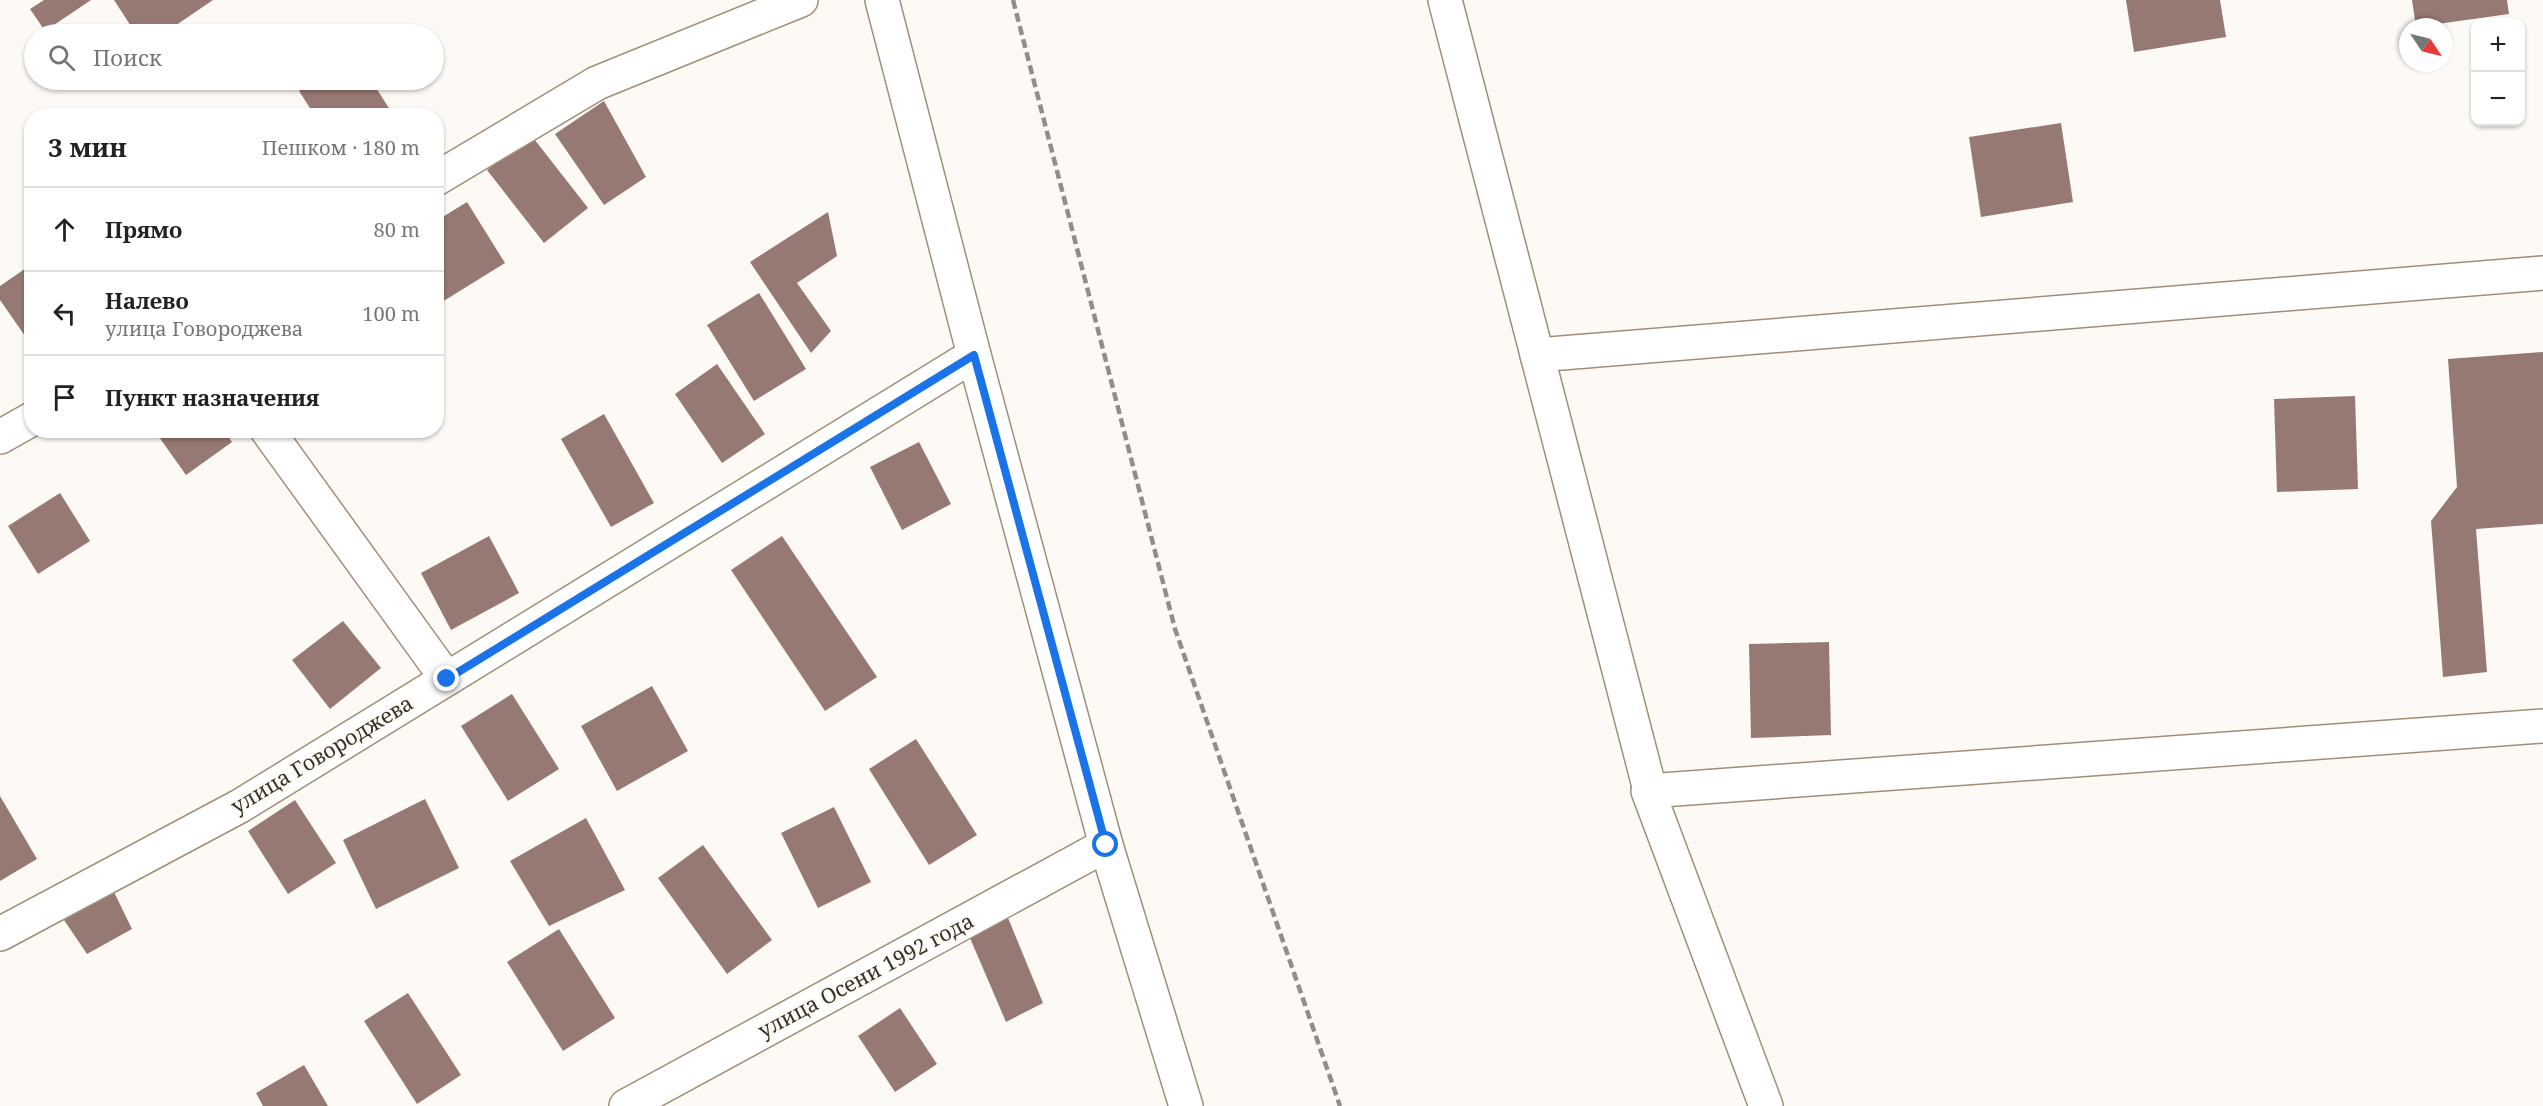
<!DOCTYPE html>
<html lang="ru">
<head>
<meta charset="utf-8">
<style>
	:root { --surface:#fff; --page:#f2f2f2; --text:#222; --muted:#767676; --line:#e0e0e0 }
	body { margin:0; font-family:"Noto Serif",serif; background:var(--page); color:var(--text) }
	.controls { position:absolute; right:18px; top:18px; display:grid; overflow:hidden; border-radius:12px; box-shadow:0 2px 4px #0004 }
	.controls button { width:54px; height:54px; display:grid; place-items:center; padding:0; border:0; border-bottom:2px solid var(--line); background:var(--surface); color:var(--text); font:30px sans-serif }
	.compass { position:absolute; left:2399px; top:18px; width:54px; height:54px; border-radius:50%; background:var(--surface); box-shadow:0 2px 4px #0004; rotate:125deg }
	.stop { position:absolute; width:18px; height:18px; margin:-14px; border:4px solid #1a73e8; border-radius:50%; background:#fff }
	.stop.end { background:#1a73e8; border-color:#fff; box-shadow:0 2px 6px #0008 }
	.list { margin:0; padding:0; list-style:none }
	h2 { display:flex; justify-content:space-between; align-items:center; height:78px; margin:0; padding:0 24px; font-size:26px }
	h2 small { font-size:20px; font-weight:400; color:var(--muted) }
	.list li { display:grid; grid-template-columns:39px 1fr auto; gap:18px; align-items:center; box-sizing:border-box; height:84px; padding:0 24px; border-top:2px solid var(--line) }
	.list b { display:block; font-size:22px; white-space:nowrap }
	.list p { margin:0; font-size:20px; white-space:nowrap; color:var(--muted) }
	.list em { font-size:20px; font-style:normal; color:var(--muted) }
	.icon { flex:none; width:33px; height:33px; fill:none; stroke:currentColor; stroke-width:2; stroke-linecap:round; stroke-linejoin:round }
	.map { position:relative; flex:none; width:2543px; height:1106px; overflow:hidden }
	.search { position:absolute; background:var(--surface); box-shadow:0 2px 4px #0004; left:24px; top:24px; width:420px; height:66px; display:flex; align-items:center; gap:15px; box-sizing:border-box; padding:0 21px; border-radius:33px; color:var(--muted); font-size:22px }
	.panel { position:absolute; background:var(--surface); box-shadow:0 2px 4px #0004; left:24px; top:108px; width:420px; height:330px; border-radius:24px }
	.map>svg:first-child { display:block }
	.building { fill:#977973 }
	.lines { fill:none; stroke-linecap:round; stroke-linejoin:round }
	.minor-casing { stroke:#9f8f78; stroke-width:36 }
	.minor { stroke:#fff; stroke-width:33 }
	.rail { stroke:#928d85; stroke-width:4.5; stroke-dasharray:9 4.5; stroke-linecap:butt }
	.route { stroke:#1a73e8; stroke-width:8 }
	.labels { text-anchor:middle; stroke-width:5; stroke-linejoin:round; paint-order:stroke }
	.street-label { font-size:21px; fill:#383128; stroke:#fdfaf5 }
</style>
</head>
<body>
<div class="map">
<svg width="2543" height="1106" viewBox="0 0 2543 1106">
	<rect width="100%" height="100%" fill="#fdfaf5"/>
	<g class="building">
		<path d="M44 0H91L45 31 30 9Z"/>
		<path d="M114 0H213L163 34H136Z"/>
		<path d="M2126 0H2220L2226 37 2134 52Z"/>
		<path d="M2412 0H2507L2509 14 2416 27Z"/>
		<path d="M317 80H371L394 116H315L299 91Z"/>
		<path d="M604 101 646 177 604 205 555 134Z"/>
		<path d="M2061 123 2073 202 1981 217 1969 137Z"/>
		<path d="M531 135 588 208 544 243 487 170Z"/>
		<path d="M467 202 505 263 442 302 436 293V221Z"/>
		<path d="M828 212 837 256 797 283 831 331 811 353 750 262Z"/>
		<path d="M32 264V346L0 300V286Z"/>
		<path d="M759 293 806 369 754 401 707 325Z"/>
		<path d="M2543 352V524L2476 529 2487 672 2443 677 2431 521 2457 487 2448 359Z"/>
		<path d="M717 364 765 434 722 463 675 394Z"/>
		<path d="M2355 396 2358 489 2277 492 2274 399Z"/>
		<path d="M604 414 654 503 611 527 561 439Z"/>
		<path d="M154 430H224L232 442 186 475Z"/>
		<path d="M919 442 951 504 902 530 870 467Z"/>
		<path d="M60 493 90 541 38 574 8 526Z"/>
		<path d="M489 536 519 593 451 630 421 573Z"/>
		<path d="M782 536 877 677 825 711 731 570Z"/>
		<path d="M343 621 381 668 330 709 292 660Z"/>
		<path d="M1829 642 1831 735 1751 738 1749 644Z"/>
		<path d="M652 686 688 751 617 791 581 726Z"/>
		<path d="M512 694 559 769 508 801 461 726Z"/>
		<path d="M916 739 977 835 929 865 869 769Z"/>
		<path d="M0 796 37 859 0 881Z"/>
		<path d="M425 799 459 868 376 909 343 840Z"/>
		<path d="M295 800 336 863 288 894 248 831Z"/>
		<path d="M834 807 871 882 818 908 781 833Z"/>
		<path d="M586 818 625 890 549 926 510 861Z"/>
		<path d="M703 845 772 940 727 974 658 878Z"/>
		<path d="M114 892 132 929 87 954 64 920Z"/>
		<path d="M1006 913 1043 1003 1006 1022 967 931Z"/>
		<path d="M559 929 615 1018 563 1051 507 962Z"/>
		<path d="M408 993 461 1075 417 1104 364 1021Z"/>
		<path d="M900 1008 937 1064 895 1092 858 1036Z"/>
		<path d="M304 1065 328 1106H263L256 1093Z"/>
	</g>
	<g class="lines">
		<g class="minor-casing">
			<g id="minor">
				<path d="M882 0 974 355 1106 845 1186 1106"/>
				<path d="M1445 0 1650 790"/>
				<path d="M436 179 597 83 801 0"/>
				<path d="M1537 355 2543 273"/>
				<path d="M267 430 447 679"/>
				<path d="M0 437 32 419"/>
				<path d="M0 934 240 806 974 355"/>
				<path d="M626 1106 1106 845"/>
				<path d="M1766 1106 1648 791 2543 726"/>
			</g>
		</g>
		<use href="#minor" class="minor"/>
		<path class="rail" d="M1013 0 1175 629 1340 1106"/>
	</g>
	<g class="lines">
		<path class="route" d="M447 679 974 355 1106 845"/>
	</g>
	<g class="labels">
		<g class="street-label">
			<text transform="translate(322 755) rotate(-31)" y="7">улица Говороджева</text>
			<text transform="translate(866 976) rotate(-28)" y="7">улица Осени 1992 года</text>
		</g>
	</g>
</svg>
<div class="controls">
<button>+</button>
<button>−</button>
</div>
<svg class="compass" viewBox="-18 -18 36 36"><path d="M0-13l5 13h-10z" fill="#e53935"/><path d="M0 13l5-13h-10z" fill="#767676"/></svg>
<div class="stop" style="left:1106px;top:845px"></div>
<div class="stop end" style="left:447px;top:679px"></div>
<div class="search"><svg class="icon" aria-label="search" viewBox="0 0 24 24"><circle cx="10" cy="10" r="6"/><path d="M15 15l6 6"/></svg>Поиск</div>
<section class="panel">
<h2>3 мин<small>Пешком · 180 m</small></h2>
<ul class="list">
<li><svg class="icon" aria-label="ahead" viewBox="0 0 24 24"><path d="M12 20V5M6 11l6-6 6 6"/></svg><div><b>Прямо</b></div><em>80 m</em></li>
<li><svg class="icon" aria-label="left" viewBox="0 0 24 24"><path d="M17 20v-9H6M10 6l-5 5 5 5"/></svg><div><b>Налево</b><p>улица Говороджева</p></div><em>100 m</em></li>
<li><svg class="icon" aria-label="arrive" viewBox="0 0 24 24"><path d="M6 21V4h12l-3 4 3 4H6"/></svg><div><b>Пункт назначения</b></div></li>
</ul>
</section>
</div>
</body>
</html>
